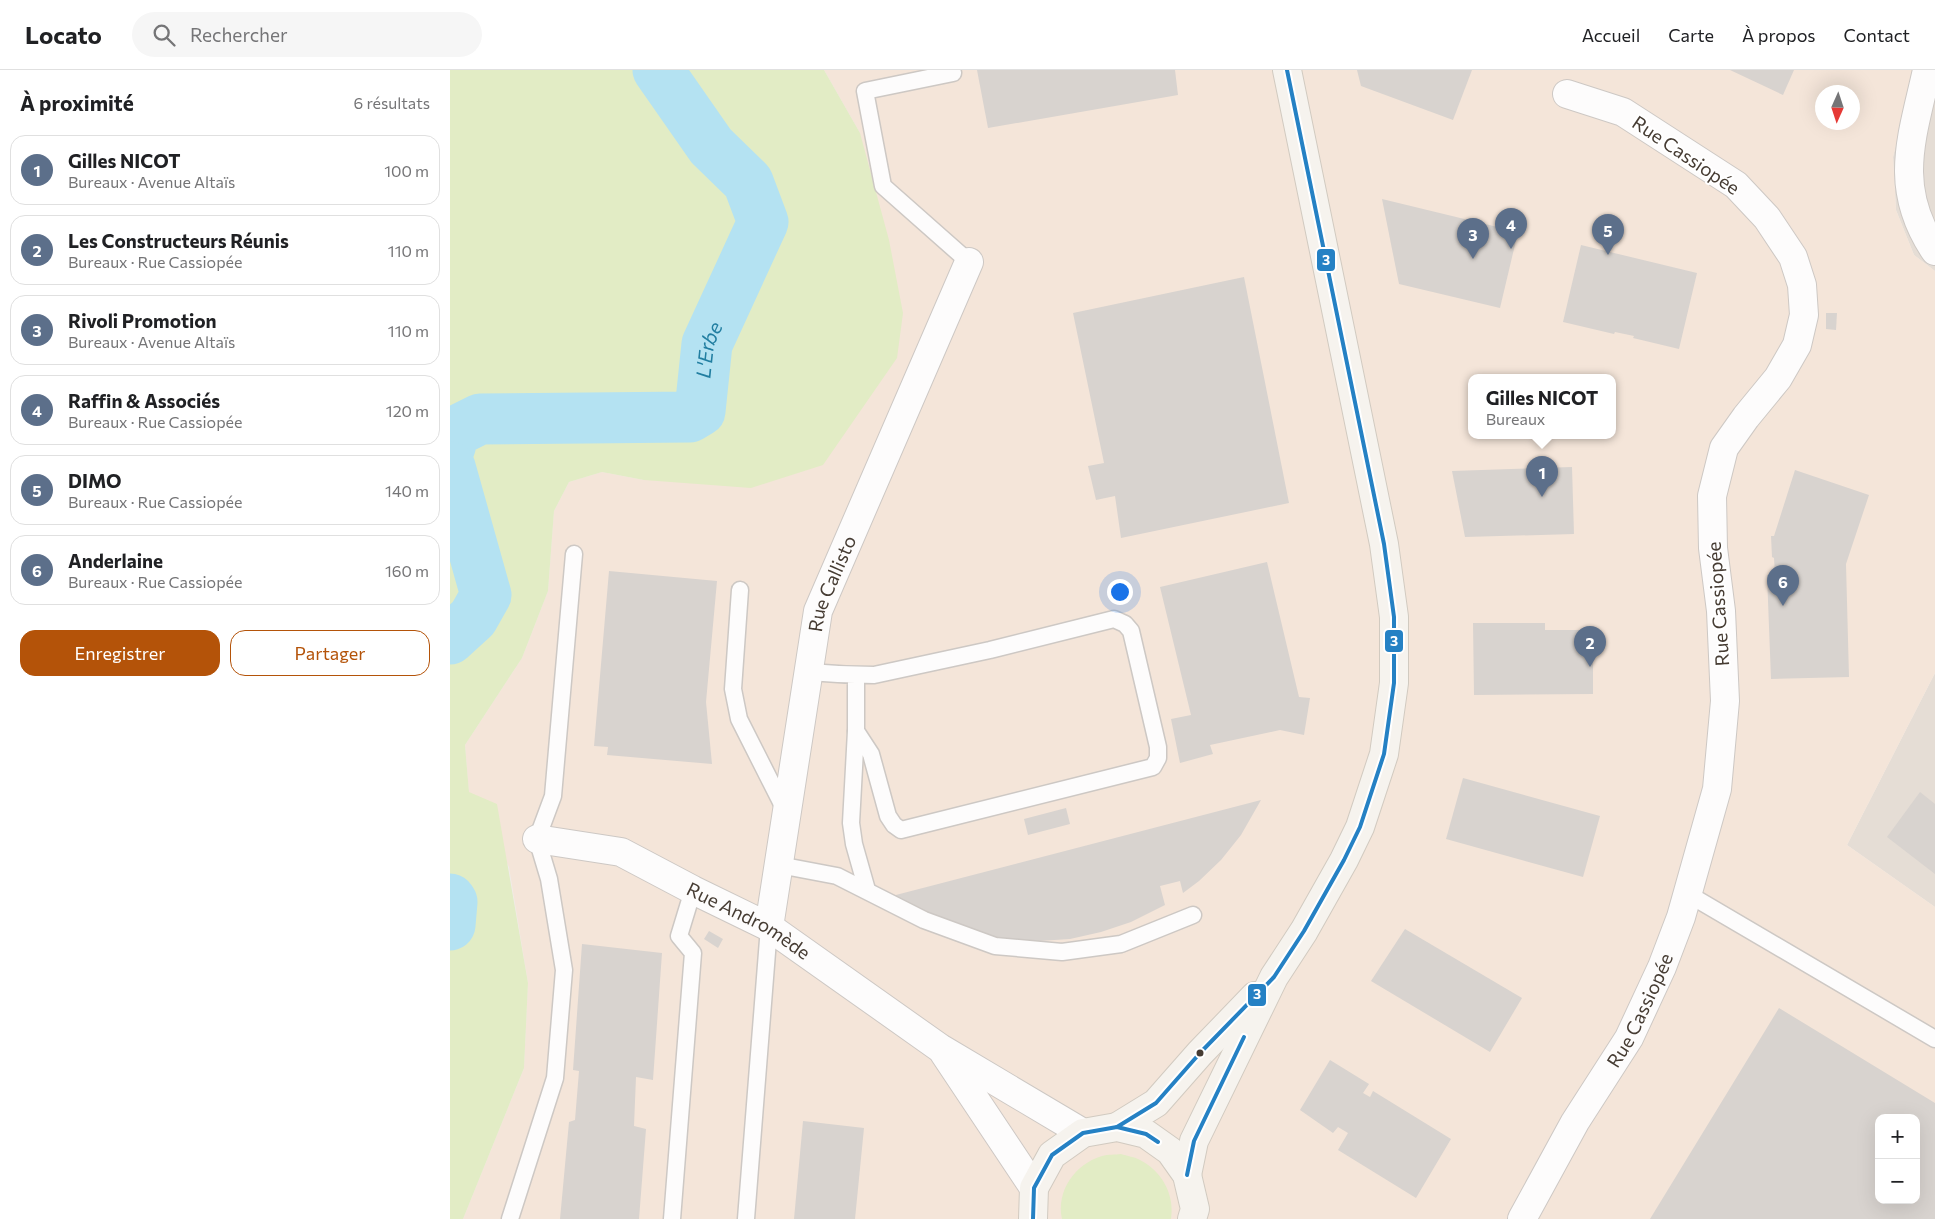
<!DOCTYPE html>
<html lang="fr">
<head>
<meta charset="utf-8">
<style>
	:root { --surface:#fff; --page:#f6f6f6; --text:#202124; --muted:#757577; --line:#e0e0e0; --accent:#b45309 }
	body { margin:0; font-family:Commissioner,sans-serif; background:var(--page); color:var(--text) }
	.controls { position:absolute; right:15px; bottom:15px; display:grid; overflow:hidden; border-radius:10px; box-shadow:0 5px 20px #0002 }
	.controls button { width:45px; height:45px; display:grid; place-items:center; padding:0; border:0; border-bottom:1px solid var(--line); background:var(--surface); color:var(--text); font:25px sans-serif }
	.compass { position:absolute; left:1365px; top:15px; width:45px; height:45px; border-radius:50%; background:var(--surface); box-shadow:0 5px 20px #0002; rotate:183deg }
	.you { position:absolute; left:669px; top:521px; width:18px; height:18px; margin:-12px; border:4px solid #fff; border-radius:50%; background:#1a73e8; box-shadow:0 0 0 8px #1a73e833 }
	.badge { display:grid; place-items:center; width:32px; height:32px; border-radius:50%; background:var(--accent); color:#fff; font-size:16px; font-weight:700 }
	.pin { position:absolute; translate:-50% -41px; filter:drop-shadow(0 1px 2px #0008) }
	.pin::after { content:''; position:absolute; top:26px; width:18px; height:15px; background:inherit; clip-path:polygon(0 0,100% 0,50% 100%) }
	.popup { position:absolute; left:1018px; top:304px; width:148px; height:65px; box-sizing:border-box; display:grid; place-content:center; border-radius:10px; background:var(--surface); filter:drop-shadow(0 1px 4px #0005); font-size:16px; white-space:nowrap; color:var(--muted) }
	.popup b { font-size:19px; color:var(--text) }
	.popup::after { content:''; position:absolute; left:50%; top:100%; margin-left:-10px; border:10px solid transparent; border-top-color:var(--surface) }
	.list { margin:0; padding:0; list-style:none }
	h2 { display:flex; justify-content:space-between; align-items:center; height:65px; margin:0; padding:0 20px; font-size:21px }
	h2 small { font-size:16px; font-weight:400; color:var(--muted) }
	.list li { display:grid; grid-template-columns:32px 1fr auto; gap:15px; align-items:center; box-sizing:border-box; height:70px; margin:0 10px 10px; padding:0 10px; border:1px solid var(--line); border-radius:15px }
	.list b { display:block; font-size:19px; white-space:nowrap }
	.list p { margin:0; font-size:16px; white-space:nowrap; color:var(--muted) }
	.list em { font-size:16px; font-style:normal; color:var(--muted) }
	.actions { display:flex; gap:10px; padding:15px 20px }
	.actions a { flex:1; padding:11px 0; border:1px solid var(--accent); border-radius:15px; text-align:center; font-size:18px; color:var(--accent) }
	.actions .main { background:var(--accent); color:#fff }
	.icon { flex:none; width:28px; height:28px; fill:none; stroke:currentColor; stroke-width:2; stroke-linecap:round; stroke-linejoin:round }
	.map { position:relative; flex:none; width:1485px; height:1149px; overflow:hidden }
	header { display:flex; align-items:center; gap:30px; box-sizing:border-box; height:70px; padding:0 25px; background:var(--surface); border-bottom:1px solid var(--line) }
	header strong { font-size:24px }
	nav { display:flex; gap:28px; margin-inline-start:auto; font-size:18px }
	.search { width:350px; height:45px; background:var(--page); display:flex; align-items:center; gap:12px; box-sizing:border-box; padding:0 18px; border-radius:28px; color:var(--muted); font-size:19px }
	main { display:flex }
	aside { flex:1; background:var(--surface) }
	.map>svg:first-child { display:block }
	.residential { fill:#e5ddd5 }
	.commercial { fill:#f4e5d9; fill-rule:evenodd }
	.green { fill:#e2ecc5 }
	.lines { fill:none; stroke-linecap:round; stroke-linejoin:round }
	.stream { stroke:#b4e2f2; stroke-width:9 }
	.river { stroke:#b4e2f2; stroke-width:51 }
	.building { fill:#d8d3cf; fill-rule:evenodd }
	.lane-casing { stroke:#cdc8c4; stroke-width:19 }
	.street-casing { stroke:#cdc8c4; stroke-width:30 }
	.secondary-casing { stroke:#d1cac0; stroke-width:30 }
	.lane { stroke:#fdfcfc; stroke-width:16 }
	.street { stroke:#fdfcfc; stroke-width:28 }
	.secondary { stroke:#f6f3ee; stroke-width:28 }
	.bus-1-casing { stroke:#fff; stroke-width:8 }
	.bus-1 { stroke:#2581c4; stroke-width:4 }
	.bus-dot { fill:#463c33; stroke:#fff; stroke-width:2 }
	.labels { text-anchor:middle; stroke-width:4; stroke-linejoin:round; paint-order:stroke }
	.street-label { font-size:19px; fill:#463c33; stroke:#fff }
	.water-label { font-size:20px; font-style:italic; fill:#217ea1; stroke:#fff }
	.line-badge { stroke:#fff; stroke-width:2 }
	.badge-label { font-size:14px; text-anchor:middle; font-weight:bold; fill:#fff }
</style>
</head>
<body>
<header>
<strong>Locato</strong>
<div class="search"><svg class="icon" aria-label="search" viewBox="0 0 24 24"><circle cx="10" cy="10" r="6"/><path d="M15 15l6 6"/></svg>Rechercher</div>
<nav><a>Accueil</a><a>Carte</a><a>À propos</a><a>Contact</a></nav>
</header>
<main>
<aside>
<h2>À proximité<small>6 résultats</small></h2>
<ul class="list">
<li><span class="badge" style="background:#5c6f8a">1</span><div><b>Gilles NICOT</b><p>Bureaux · Avenue Altaïs</p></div><em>100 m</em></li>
<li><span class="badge" style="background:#5c6f8a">2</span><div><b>Les Constructeurs Réunis</b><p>Bureaux · Rue Cassiopée</p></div><em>110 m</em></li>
<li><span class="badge" style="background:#5c6f8a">3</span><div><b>Rivoli Promotion</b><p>Bureaux · Avenue Altaïs</p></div><em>110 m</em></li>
<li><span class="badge" style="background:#5c6f8a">4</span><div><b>Raffin &amp; Associés</b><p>Bureaux · Rue Cassiopée</p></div><em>120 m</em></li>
<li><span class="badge" style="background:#5c6f8a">5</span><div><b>DIMO</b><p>Bureaux · Rue Cassiopée</p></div><em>140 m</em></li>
<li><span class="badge" style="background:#5c6f8a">6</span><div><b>Anderlaine</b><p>Bureaux · Rue Cassiopée</p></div><em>160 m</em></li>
</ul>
<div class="actions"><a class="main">Enregistrer</a><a>Partager</a></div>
</aside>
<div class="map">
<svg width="1485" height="1149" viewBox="0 0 1485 1149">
	<rect width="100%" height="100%" fill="#f0ece8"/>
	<g class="residential">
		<path d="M1464 0H1485V201L1464 185 1446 140 1443 87Z"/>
		<path d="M1485 603V837L1397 775Z"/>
	</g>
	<path class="commercial" d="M374 0H1464L1443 87 1446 140 1464 185 1485 201V603L1397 775 1485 837V1149H13L74 998 78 913 59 797 19 723 15 675 72 588 98 521 104 441 119 412 152 402 194 410 410 63ZM1372 22H1402V52H1372ZM1022 308H1162V366H1022ZM1429 1048H1466V1130H1429Z"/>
	<g class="green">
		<path d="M0 0H374L410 63 439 170 453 243 447 288 373 395 301 418 194 410 152 402 119 412 104 441 98 521 72 588 15 675 19 722 47 734 78 913 74 998 13 1149H0Z"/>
		<path d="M671 1084C677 1086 685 1087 690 1090 712 1101 725 1125 721 1149H612C606 1121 625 1094 652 1086 658 1084 665 1085 671 1084Z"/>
	</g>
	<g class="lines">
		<path class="stream" d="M0 360 4 362"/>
		<g class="river">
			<path id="s1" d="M0 377 4 362 30 349 240 347 250 341 257 274 313 152 298 112 261 76 208 0"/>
			<path d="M0 397 36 525 23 548 0 569"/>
			<path d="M0 829 2 832 0 855"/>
		</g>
	</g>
	<g class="building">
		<path d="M527 0H725L728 25 538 58Z"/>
		<path d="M907 0H1022L1003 50 911 16Z"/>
		<path d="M1280 0H1344L1333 25Z"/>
		<path d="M932 129 1068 162 1050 238 949 214Z"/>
		<path d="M1131 175 1247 203 1229 279 1183 268 1184 266 1165 262 1164 264 1113 252Z"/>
		<path d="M794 207 839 433 671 468 665 426 646 430 638 396 654 393 623 243Z"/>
		<path d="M1376 243H1387L1386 260 1376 259Z"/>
		<path d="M1122 397 1124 464 1015 467 1002 401Z"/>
		<path d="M1345 400 1419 425 1396 494 1399 607 1321 609 1317 505H1325L1324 488 1322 487 1321 466H1324Z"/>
		<path d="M817 492 849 627 860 628 854 665 830 660 760 675 763 684 730 693 721 649 741 645 710 517Z"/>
		<path d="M159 501 267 511 256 632 262 694 157 685 158 677 144 676Z"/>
		<path d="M1023 553H1095V560H1143V624L1024 625Z"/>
		<path d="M1013 708 1150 746 1133 807 996 769Z"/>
		<path d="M1470 722 1485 734V804L1437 767Z"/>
		<path d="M811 730 791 765 771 790 749 811 733 823 730 811 710 816 715 835 681 852 651 862 620 869 589 871 541 867 511 860 442 826Z"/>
		<path d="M616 738 620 754 578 765 574 749Z"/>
		<path d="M955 859 1072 928 1040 982 921 911Z"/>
		<path d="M259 861 273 869 268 878 254 869Z"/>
		<path d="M132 874 212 883 203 1010 186 1007 184 1056 196 1059 189 1149H110L119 1052 125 1050 129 1001 123 1000Z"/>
		<path d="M1329 938 1485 1033V1149H1200ZM1429 1048H1466V1130H1429Z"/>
		<path d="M880 990 919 1014 913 1023 920 1027 923 1021 1001 1069 966 1128 888 1080 898 1063 888 1057 883 1063 850 1040Z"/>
		<path d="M353 1051 414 1058 405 1149H344Z"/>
	</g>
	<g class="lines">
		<g class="lane-casing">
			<g id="lane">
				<path d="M503 3 415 21 433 116 519 192"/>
				<path d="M290 520 283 619 289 649 336 742"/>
				<path d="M359 602C381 604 402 605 424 605L540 580 664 549 675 554 681 561 708 677V688L703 697 451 760 444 755 438 746 421 684 406 661V605"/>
				<path d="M406 661 401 753 404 774 417 820"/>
				<path d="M329 795 387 806 474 850 545 876 612 882 671 874 743 845"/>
				<path d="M1238 824 1485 969"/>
				<path d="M60 1149 105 1008 114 900 99 809 87 769 103 726 124 484"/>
				<path d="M222 1149 243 883 229 866 243 820"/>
				<path d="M296 1149 319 857"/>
			</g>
		</g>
		<g class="street-casing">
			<g id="street">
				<path d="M1477 0C1462 68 1442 117 1485 181"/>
				<path id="s2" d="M87 769 171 782 243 820 319 857 490 978 633 1063"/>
				<path id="s3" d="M319 857 368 541 519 192"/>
				<path d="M494 983 584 1118"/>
				<path id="s4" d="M1072 1149 1125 1052 1179 968 1212 897 1231 847 1267 719 1275 631 1271 541 1263 478 1262 426 1274 378 1296 347 1328 308 1347 275 1354 245 1352 215 1343 187 1317 148 1286 115 1173 42 1117 24"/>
			</g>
		</g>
		<g class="secondary-casing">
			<g id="secondary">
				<path d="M667 1057 706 1033 750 983 805 926"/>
				<path d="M737 1105 744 1071 824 907 854 861 894 790 910 757 934 684 944 613V547L934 474 837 0"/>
				<path d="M583 1149 584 1118 602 1085 633 1063 667 1057 696 1064 720 1081 737 1105 745 1139 742 1149"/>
			</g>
		</g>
		<use href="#lane" class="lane"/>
		<use href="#street" class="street"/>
		<use href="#secondary" class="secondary"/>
		<g class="bus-1-casing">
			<g id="bus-1">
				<path d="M667 1057 706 1033 750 983 824 907 854 861 894 790 910 757 934 684 944 613V547L934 474 837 0"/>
				<path d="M737 1105 744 1071 794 967"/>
				<path d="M583 1149 584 1118 602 1085 633 1063 667 1057 696 1064 708 1072"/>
			</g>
		</g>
		<use href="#bus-1" class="bus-1"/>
	</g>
	<circle class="bus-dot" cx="750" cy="983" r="4.5"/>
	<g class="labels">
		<g class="street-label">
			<text transform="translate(1236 85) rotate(34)" y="7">Rue Cassiopée</text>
			<text dy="7" stroke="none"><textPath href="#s3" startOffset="350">Rue Callisto</textPath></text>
			<text transform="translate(1268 534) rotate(-94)" y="7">Rue Cassiopée</text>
			<text dy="7" stroke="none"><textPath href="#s2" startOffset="230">Rue Andromède</textPath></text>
			<text dy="7" stroke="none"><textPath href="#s4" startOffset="240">Rue Cassiopée</textPath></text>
		</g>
		<g class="water-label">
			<text dy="7" stroke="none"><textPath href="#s1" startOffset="328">L'Erbe</textPath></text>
		</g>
	</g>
	<g class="line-badge">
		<rect x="866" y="178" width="20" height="24" rx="5" fill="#2581c4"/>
		<rect x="934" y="559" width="20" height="24" rx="5" fill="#2581c4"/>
		<rect x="797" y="913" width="20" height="24" rx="5" fill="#2581c4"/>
	</g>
	<g class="badge-label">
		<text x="876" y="195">3</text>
		<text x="944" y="576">3</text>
		<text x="807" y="929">3</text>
	</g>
</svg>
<div class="controls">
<button>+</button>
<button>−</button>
</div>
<svg class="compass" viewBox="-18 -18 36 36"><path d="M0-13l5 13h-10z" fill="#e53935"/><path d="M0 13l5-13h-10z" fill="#757577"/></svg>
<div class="you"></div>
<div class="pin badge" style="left:1092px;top:427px;background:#5c6f8a">1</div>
<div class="popup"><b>Gilles NICOT</b>Bureaux</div>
<div class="pin badge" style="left:1140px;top:597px;background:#5c6f8a">2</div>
<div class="pin badge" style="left:1023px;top:189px;background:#5c6f8a">3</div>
<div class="pin badge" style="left:1061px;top:179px;background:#5c6f8a">4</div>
<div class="pin badge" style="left:1158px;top:185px;background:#5c6f8a">5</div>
<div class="pin badge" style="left:1333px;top:536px;background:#5c6f8a">6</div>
</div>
</main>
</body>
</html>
